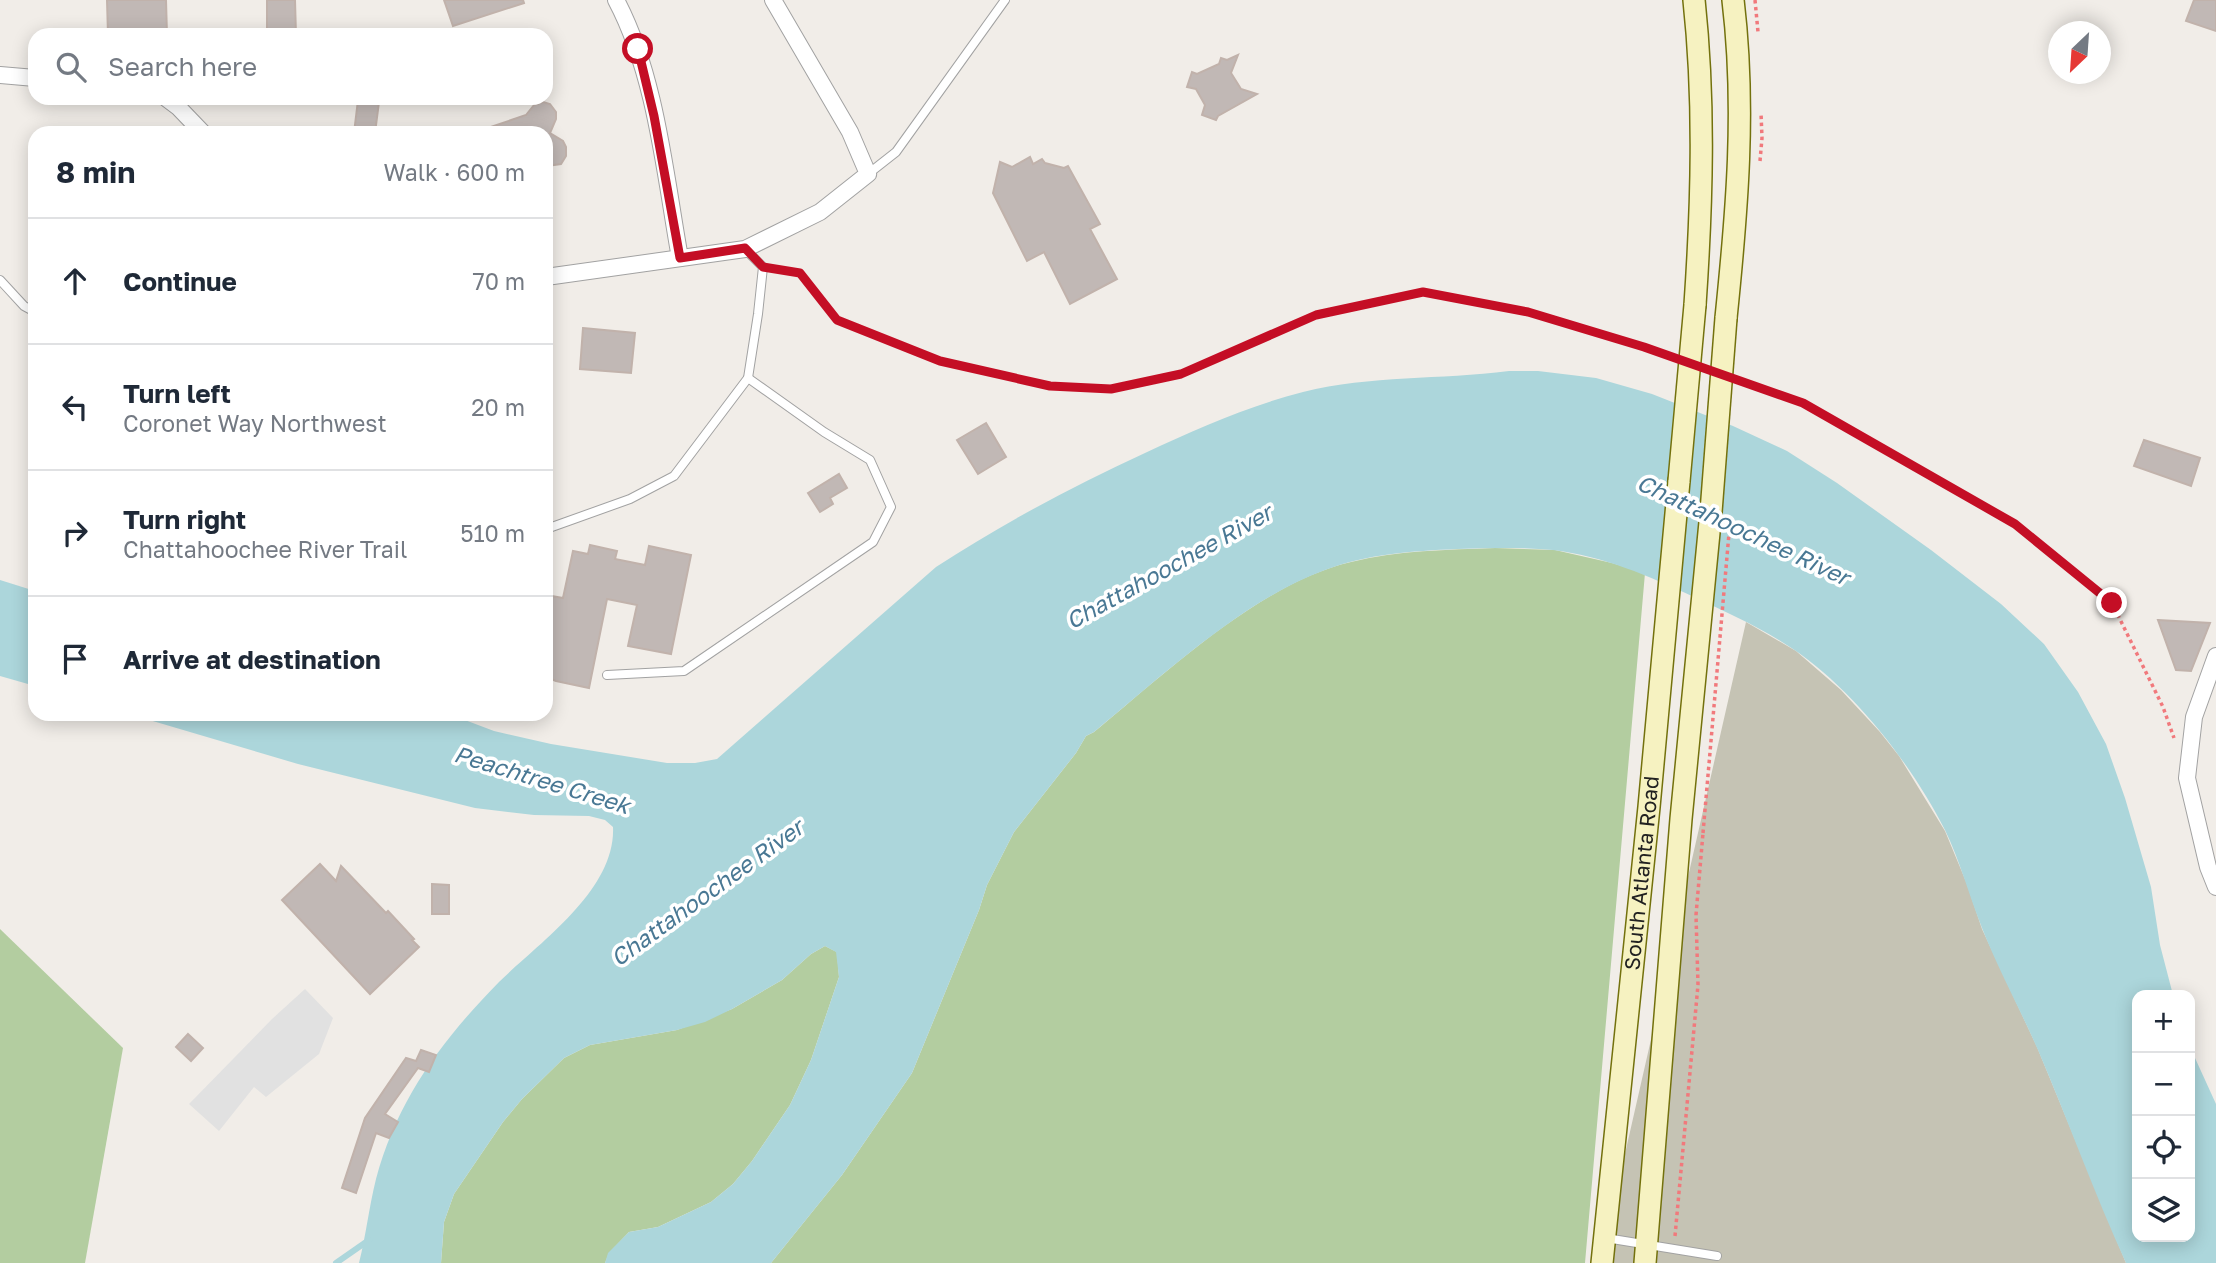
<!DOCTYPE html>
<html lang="en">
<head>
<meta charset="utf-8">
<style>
	:root { --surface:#fff; --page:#f2f2f3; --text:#1f2937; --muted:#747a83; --line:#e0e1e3 }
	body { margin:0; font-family:"Golos Text",sans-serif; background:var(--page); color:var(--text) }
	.controls { position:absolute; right:21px; bottom:21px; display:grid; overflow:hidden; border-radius:14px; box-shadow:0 4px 18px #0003 }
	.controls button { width:63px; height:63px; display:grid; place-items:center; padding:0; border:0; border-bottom:2px solid var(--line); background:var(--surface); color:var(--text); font:35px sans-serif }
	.compass { position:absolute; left:2048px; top:21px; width:63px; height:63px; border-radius:50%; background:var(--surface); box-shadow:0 4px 18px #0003; rotate:205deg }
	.stop { position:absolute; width:21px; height:21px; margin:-16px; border:5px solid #c40e25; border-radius:50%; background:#fff }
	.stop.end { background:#c40e25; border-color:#fff; box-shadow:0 2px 7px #0008 }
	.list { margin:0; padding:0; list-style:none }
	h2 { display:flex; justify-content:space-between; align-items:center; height:91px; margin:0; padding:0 28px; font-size:30px }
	h2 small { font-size:23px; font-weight:400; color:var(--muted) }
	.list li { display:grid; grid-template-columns:46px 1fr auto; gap:21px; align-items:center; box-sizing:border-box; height:126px; padding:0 28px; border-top:2px solid var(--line) }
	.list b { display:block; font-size:26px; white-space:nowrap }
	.list p { margin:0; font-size:23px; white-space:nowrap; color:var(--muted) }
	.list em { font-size:23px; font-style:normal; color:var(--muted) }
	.icon { flex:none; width:38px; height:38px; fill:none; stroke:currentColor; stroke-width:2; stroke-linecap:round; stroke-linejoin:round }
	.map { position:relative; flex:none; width:2216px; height:1263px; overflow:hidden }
	.search { position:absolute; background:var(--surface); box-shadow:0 4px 18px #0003; left:28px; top:28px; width:525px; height:77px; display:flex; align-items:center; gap:18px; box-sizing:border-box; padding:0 24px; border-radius:21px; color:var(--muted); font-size:26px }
	.panel { position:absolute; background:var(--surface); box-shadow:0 4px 18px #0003; left:28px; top:126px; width:525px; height:595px; border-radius:21px }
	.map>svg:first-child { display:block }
	.construction { fill:#c5c3b4 }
	.forest { fill:#b3cda0 }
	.parking { fill:#e1e1e1 }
	.water { fill:#acd6db }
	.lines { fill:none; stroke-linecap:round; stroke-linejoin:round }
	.stream { stroke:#acd6db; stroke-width:6 }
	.building { fill:#c1b8b5; stroke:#c1b2ab; stroke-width:2 }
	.lane-casing { stroke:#a2a2a2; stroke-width:10 }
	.street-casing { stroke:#a2a2a2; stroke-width:18 }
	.secondary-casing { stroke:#73710d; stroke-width:24 }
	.path { stroke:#f1797c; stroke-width:3.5; stroke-dasharray:3.5 3.5; stroke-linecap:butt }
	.lane { stroke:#fff; stroke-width:8 }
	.street { stroke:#fff; stroke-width:16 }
	.secondary { stroke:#f6f2c1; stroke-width:21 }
	.secondary-bridge-casing { stroke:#73710d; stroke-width:24; stroke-linecap:butt }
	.path-bridge { stroke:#f1797c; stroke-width:3.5; stroke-dasharray:3.5 3.5; stroke-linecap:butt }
	.secondary-bridge { stroke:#f6f2c1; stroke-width:21 }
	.route { stroke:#c40e25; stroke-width:9 }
	.labels { text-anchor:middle; stroke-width:7; stroke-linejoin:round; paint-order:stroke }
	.street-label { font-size:21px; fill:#212121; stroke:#fff }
	.water-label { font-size:23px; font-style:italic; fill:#497894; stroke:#fff }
</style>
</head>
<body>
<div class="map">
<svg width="2216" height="1263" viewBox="0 0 2216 1263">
	<rect width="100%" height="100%" fill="#f1ede8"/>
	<path class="construction" d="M1746 622 1796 651 1841 690 1880 732 1899 756 1945 831 1967 884 1982 929 2037 1047 2126 1263H1603L1604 1246Z"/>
	<g class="forest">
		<path d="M1495 548 1555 550 1612 563 1645 573 1585 1263H771L842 1175 912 1073 979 910 987 885 1014 832 1076 753 1086 736 1094 732C1166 673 1260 583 1351 562 1399 550 1447 550 1495 548Z"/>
		<path d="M0 929 123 1048 85 1263H0Z"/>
		<path d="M825 946 837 952 839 977 811 1060 790 1105 752 1161 733 1184 711 1202 658 1227 629 1232 609 1253 605 1263H441L444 1222 454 1194 503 1122 522 1099 564 1058 590 1045 677 1030 732 1009 782 980 811 954Z"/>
	</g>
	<path class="parking" d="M305 989 333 1018 319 1054 266 1097 254 1087 219 1131 189 1104 272 1019Z"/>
	<g class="water">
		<path d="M1509 371H1538L1596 378 1652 394 1733 426 1787 451 1837 483 1931 550 2001 604 2044 644 2078 692 2106 744 2125 798 2151 887 2160 945 2173 995H2137V1237H2190V1047L2216 1104V1263H2126C2094 1193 2068 1120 2038 1050 2020 1009 1998 969 1982 928 1969 895 1960 861 1945 830 1912 765 1854 690 1793 649 1762 628 1728 613 1694 597 1649 576 1603 556 1553 550 1522 547 1489 548 1457 549 1412 551 1367 554 1325 570 1243 600 1162 676 1094 732L1086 736 1076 753 1014 832 987 885 979 910 912 1073 842 1175 771 1263H605L608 1253 629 1232 658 1227 711 1202 733 1184 752 1161 790 1105 811 1060 839 977 836 952 825 946 811 954 782 980 732 1009 705 1022 677 1030 590 1045 564 1058 522 1099 503 1122 454 1194 444 1222 441 1263H359C366 1235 369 1207 376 1179 397 1100 442 1040 499 982 539 943 616 890 613 827L605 820 589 816 534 815 475 808 298 764 129 714H449L494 731 551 744 667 763H695L717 759 936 567C1002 524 1073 486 1145 453 1196 429 1248 406 1303 392 1371 375 1440 380 1509 371Z"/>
		<path d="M0 580 35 591V686L0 676Z"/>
	</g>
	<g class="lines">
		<path class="stream" d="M336 1263 369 1240"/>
	</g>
	<g class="building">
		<path d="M107 0H166L167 35H108Z"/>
		<path d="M267 0H295L296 35H267Z"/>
		<path d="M444 0H523L524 3 453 26Z"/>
		<path d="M2194 0H2216V31L2186 21Z"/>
		<path d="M1238 55 1231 73 1241 89 1257 94 1218 116 1216 120 1202 115 1205 105 1196 89 1187 87 1192 72 1197 74 1219 64 1221 58 1227 60Z"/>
		<path d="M358 100 379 102 375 133H354Z"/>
		<path d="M543 102 550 104 556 112V119L550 133 563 141 566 147V156L561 164 546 166V133H483L482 130 526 115 534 105Z"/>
		<path d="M1030 157 1033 164 1042 159 1045 163 1064 168 1068 166 1100 224 1090 229 1117 279 1070 304 1044 252 1027 261 993 193 1000 162 1012 167Z"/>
		<path d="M583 328 635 333 631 373 580 369Z"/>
		<path d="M986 423 1006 457 978 474 957 440Z"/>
		<path d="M2144 440 2200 458 2191 486 2134 466Z"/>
		<path d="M839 474 847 488 830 498 833 504 820 512 808 493Z"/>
		<path d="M590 545 617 551 615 559 645 565 649 546 691 555 671 654 628 646 637 605 607 599 589 688 556 681 546 677V595L563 598 573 551 588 554Z"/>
		<path d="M2158 620 2210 623 2191 671 2176 670Z"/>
		<path d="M320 864 336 881 341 866 386 913 388 911 414 939 412 940 419 947 370 994 282 900Z"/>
		<path d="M432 884 449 885V914H432Z"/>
		<path d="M188 1034 203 1048 191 1061 176 1047Z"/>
		<path d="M421 1050 436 1055 429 1072 418 1068 385 1114 398 1122 389 1138 376 1133 356 1193 342 1188 365 1118 406 1058 416 1061Z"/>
	</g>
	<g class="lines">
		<g class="lane-casing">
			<g id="lane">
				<path d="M868 174 896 152 1005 0"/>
				<path d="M0 280 24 306 35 312"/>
				<path d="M546 533 549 528 630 499 674 476 748 378 758 314 763 267 745 249"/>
				<path d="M607 675 684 671 873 542 891 507 870 460 824 432 748 378"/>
				<path d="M1606 1238 1717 1256"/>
			</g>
		</g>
		<g class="street-casing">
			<g id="street">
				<path d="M616 0C656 75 665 175 680 258"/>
				<path d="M0 75 35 78"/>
				<path d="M166 98 178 107 203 133"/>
				<path d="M546 277 745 249 820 212 868 174 850 132 773 0"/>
				<path d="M2216 656 2194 717 2187 778 2208 867 2216 887"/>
			</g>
		</g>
		<g class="secondary-casing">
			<g id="secondary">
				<path d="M1694 0C1705 102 1702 203 1695 305"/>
				<path d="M1726 318C1737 211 1746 108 1733 0"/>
				<path id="s1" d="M1602 1263 1649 807 1679 481"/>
				<path d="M1645 1263 1681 819 1711 512"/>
			</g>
		</g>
		<g class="path">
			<path d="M1755 0 1758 32"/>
			<path d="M1760 161 1762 138 1761 113"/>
			<path d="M775 269 800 273 837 320 940 361 1050 386 1111 389 1181 374 1316 315 1423 292 1528 312 1671 357"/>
			<path d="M1741 381 1803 403 2015 524 2112 603 2163 707 2174 738"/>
			<path d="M1675 1236 1698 985 1696 915 1703 833"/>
		</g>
		<use href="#lane" class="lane"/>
		<use href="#street" class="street"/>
		<use href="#secondary" class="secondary"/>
		<g class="secondary-bridge-casing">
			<g id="secondary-bridge">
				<path d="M1679 481 1695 305"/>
				<path d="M1711 512 1726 318"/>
			</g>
		</g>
		<path class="path-bridge" d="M1703 833 1730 522"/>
		<use href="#secondary-bridge" class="secondary-bridge"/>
	</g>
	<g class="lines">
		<path class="route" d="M638 49 654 116 680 258 745 248 763 267 800 273 837 320 940 361 1050 386 1111 389 1181 374 1316 315 1423 292 1528 312 1644 347 1803 403 2015 524 2112 603"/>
	</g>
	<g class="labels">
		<g class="street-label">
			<text dy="7" stroke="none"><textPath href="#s1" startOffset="392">South Atlanta Road</textPath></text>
		</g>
		<g class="water-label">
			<text transform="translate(1743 530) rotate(25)" y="8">Chattahoochee River</text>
			<text transform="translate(1169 567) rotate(-29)" y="8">Chattahoochee River</text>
			<text transform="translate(542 780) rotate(17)" y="8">Peachtree Creek</text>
			<text transform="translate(707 893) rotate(-36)" y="8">Chattahoochee River</text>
		</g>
	</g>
</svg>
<div class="controls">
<button>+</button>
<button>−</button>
<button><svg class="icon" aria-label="locate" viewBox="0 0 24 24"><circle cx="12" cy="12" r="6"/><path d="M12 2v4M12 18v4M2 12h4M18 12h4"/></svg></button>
<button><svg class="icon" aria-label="layers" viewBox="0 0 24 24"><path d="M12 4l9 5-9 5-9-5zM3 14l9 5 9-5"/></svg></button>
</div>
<svg class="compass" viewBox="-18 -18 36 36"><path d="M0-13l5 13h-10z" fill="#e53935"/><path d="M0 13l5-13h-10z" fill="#747a83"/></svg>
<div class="stop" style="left:638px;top:49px"></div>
<div class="stop end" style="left:2112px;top:603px"></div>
<div class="search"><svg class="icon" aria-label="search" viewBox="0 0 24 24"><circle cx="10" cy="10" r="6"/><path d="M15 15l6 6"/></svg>Search here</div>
<section class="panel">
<h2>8 min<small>Walk · 600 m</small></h2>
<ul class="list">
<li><svg class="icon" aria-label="ahead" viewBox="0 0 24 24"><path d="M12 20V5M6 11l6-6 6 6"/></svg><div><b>Continue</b></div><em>70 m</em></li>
<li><svg class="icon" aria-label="left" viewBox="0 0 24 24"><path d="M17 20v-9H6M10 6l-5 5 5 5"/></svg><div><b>Turn left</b><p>Coronet Way Northwest</p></div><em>20 m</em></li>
<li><svg class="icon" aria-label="right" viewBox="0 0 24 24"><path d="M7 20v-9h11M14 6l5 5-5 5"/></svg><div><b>Turn right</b><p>Chattahoochee River Trail</p></div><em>510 m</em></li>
<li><svg class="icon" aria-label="arrive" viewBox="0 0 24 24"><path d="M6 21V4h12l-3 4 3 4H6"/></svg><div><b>Arrive at destination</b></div></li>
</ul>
</section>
</div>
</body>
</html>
